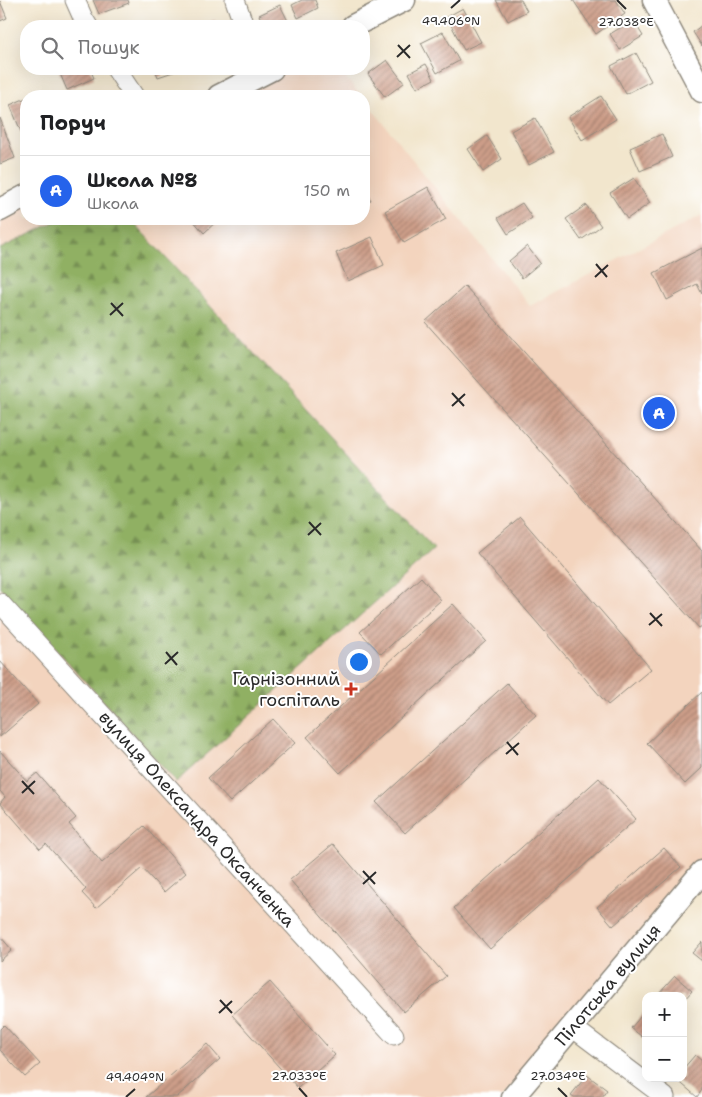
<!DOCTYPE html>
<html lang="uk">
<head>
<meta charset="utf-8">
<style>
	:root { --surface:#fff; --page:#f2f2f2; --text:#202124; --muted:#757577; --line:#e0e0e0; --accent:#2563eb }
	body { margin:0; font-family:"Shantell Sans",sans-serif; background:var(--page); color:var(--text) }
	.controls { position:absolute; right:15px; bottom:15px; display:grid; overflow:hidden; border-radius:10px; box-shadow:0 5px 20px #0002 }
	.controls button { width:45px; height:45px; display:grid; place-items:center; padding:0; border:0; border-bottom:1px solid var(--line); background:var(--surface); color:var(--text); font:25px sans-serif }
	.you { position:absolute; left:358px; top:661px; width:18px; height:18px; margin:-12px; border:4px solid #fff; border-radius:50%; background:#1a73e8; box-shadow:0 0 0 8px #1a73e833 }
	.badge { display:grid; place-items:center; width:32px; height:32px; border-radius:50%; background:var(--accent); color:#fff; font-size:16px; font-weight:700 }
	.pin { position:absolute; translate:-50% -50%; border:2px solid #fff; box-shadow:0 1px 5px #0006 }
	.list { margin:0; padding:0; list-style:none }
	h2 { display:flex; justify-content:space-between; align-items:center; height:65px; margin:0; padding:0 20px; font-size:21px }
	h2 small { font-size:16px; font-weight:400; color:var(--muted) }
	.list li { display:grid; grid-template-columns:32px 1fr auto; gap:15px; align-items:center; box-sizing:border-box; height:70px; padding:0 20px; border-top:1px solid var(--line) }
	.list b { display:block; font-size:19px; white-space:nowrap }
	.list p { margin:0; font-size:16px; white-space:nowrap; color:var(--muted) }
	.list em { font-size:16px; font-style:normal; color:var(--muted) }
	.icon { flex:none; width:28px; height:28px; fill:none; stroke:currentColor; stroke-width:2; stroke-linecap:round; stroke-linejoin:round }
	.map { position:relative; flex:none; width:702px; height:1097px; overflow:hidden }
	.search { position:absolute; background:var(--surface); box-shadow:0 5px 20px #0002; left:20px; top:20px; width:350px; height:55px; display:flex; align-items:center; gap:12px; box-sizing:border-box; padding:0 18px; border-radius:20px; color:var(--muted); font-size:19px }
	.panel { position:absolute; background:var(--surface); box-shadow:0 5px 20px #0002; left:20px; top:90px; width:350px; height:135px; border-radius:20px }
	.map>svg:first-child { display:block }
	.built { fill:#f3d4be }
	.forest { fill:url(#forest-firs); stroke:#5e6e47 }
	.building { fill:url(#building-hatch) }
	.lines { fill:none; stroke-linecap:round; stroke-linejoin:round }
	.minor-casing { stroke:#8e887c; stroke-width:21 }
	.tertiary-casing { stroke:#8e887c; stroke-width:25 }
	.minor { stroke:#fff; stroke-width:19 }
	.tertiary { stroke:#fff; stroke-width:22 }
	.ticks { fill:none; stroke:#2b2b2b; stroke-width:2 }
	.poi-dot { fill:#c8321e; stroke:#fff; stroke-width:2 }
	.labels { text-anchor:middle; stroke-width:4; stroke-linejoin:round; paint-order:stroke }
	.poi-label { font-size:18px; fill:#2b2b2b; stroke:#fff; text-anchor:end }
	.street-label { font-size:18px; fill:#2b2b2b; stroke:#fff }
	.ticks-label { font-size:12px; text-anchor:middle; fill:#2b2b2b; stroke:#fff; stroke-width:4; stroke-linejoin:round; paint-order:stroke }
</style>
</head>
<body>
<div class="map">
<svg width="702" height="1097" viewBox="0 0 702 1097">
	<defs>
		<pattern id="forest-firs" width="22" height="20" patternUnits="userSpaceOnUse" patternTransform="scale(1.25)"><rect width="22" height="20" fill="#90b063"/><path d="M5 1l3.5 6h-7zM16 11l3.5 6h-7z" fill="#768f52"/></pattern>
		<pattern id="building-hatch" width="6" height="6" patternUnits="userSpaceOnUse" patternTransform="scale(1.25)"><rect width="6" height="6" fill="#cd9e89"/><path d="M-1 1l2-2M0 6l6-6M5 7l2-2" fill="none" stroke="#a78170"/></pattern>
	</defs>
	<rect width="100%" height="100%" fill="#fff"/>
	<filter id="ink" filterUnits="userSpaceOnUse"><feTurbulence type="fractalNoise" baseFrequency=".02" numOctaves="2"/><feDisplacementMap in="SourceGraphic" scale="10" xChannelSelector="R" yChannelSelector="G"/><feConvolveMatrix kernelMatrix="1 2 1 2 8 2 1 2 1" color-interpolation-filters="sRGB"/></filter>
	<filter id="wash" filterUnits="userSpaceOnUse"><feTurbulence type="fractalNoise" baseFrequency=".0096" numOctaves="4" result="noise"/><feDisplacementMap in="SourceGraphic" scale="20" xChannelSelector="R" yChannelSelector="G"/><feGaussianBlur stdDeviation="1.12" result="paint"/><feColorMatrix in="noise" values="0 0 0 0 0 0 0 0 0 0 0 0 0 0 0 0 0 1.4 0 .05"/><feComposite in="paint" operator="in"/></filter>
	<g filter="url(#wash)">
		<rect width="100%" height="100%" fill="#f2e6cd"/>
		<g class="built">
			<path d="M288 69H339L361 96H234Z"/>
			<path d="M364 99 530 306 702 215V858L502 1097H0V214L26 201V219H364Z"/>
		</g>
		<path class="forest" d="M60 219H130L434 549 176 782 0 587V249Z"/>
		<g id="blocks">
			<g class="building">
				<path d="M93 0H128L129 3 99 14Z"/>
				<path d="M302 0H315L318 8 298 18 292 5Z"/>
				<path d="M496 0H521L527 11 508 21Z"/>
				<path d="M573 0H616L625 14 596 34Z"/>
				<path d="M0 1 7 18 0 21Z"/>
				<path d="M280 5 289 23 283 26H279L277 23 270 26H264L259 15Z"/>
				<path d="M463 8 481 42 464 50 447 17Z"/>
				<path d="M215 20 217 26H198Z"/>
				<path d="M633 20 643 36 620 50 610 34Z"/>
				<path d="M702 25V46L693 32Z"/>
				<path d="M443 32 459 61 437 73 421 43Z"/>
				<path d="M636 53 651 81 626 94 611 66Z"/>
				<path d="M387 60 404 83 385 97 368 74Z"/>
				<path d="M426 64 434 79 417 88 409 73Z"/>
				<path d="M58 69H90L94 78 67 90Z"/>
				<path d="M155 69H182L158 77Z"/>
				<path d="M601 96 616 119 582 140 568 117Z"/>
				<path d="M26 98V140L25 141 10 105Z"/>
				<path d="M0 118 15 158 0 164Z"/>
				<path d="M535 118 554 152 529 165 511 131Z"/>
				<path d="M662 134 672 157 640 171 630 148Z"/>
				<path d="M487 136 502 159 483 172 468 149Z"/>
				<path d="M634 178 650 203 627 219 610 193Z"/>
				<path d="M364 187 371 200 364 204Z"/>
				<path d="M428 187 446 219 404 243 385 211Z"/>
				<path d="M522 203 532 218 508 234 498 218Z"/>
				<path d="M586 205 601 226 581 240 566 219Z"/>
				<path d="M192 219H219L204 233Z"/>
				<path d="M372 237 384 265 348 281 336 253Z"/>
				<path d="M527 246 540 263 522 278 509 261Z"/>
				<path d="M702 248V294L697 284 667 300 654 273Z"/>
				<path d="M465 286 702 551V626L699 628 425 322Z"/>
				<path d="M520 517 651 669 608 705 477 553Z"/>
				<path d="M421 577 441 600 381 654 360 632Z"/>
				<path d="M453 604 486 641 340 773 307 737Z"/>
				<path d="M0 661 38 704 0 737Z"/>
				<path d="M507 683 536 715 405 833 376 802Z"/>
				<path d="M702 692V768L685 784 647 743Z"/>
				<path d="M273 719 295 743 230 802 208 778Z"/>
				<path d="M0 751 27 781 37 773 76 818 69 824 102 863 144 826 186 873 164 892 142 868 96 908 82 893 86 889 46 844 40 849 0 803 5 797 0 791Z"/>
				<path d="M599 778 636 819 490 949 454 908Z"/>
				<path d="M333 844 446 976 404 1012 290 880Z"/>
				<path d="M664 848 681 867 613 926 597 907Z"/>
				<path d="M0 936 12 950 0 961Z"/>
				<path d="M702 942V961L692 953Z"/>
				<path d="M675 976 692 991 683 1001V996H657Z"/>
				<path d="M270 982 335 1055 298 1088 232 1015Z"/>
				<path d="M646 1010V1040L631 1028Z"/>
				<path d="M4 1025 40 1064 25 1077 0 1050V1029Z"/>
				<path d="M207 1044 220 1059 177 1097H146Z"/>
				<path d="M695 1055 702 1061V1090L697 1097 675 1078H683V1069Z"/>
				<path d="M587 1075 607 1090 602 1097H574L571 1095Z"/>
			</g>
		</g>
	</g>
	<g filter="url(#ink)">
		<use href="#blocks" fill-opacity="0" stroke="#8e887c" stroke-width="1"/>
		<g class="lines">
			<g class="minor-casing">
				<g id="minor">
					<path d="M75 0 83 18 88 26"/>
					<path d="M235 0 244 26"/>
					<path d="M116 69 134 96"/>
					<path d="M0 603 394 1035"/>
					<path d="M572 1027 665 1097"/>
				</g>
			</g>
			<g class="tertiary-casing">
				<g id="tertiary">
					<path d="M654 0 702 91"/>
					<path d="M353 26 404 0"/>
					<path d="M219 96 272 69"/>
					<path d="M0 210 26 196"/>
					<path d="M513 1097 702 872"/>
				</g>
			</g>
			<use href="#minor" class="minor"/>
			<use href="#tertiary" class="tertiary"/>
		</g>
	</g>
	<path class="ticks" d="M617 0 626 9M451 8 460 0M398 45 410 58M397 57 410 45M596 264 607 277M595 277 608 265M111 303 123 316M110 315 123 303M452 393 464 406M452 406 465 394M309 522 321 535M308 535 321 523M650 613 662 626M649 625 662 614M166 652 177 665M165 664 178 652M507 742 518 755M506 754 519 743M22 781 34 794M22 793 35 781M363 871 375 884M363 884 376 872M220 1000 232 1013M219 1013 232 1001M299 1088 307 1097M558 1088 567 1097M126 1097 135 1089"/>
	<path class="poi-dot" d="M348.5 681.5h5v5h5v5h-5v5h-5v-5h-5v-5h5z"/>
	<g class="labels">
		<g class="poi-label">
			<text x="340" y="685">Гарнізонний<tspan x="340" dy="21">госпіталь</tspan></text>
		</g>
		<g class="street-label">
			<text transform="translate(197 819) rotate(48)" y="6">вулиця Олександра Оксанченка</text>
			<text transform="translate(608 985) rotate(-50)" y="6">Пілотська вулиця</text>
		</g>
	</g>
	<g class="ticks-label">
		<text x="451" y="25">49.406°N</text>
		<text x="626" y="26">27.038°E</text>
		<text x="299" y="1080">27.033°E</text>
		<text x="558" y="1080">27.034°E</text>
		<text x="135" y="1081">49.404°N</text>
	</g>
</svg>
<div class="controls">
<button>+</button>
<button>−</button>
</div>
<div class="you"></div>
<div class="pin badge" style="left:659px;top:413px">A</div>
<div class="search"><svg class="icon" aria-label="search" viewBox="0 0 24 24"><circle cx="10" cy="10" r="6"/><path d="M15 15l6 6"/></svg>Пошук</div>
<section class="panel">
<h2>Поруч<small></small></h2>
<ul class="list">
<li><span class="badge">A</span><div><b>Школа №8</b><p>Школа</p></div><em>150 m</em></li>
</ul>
</section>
</div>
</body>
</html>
